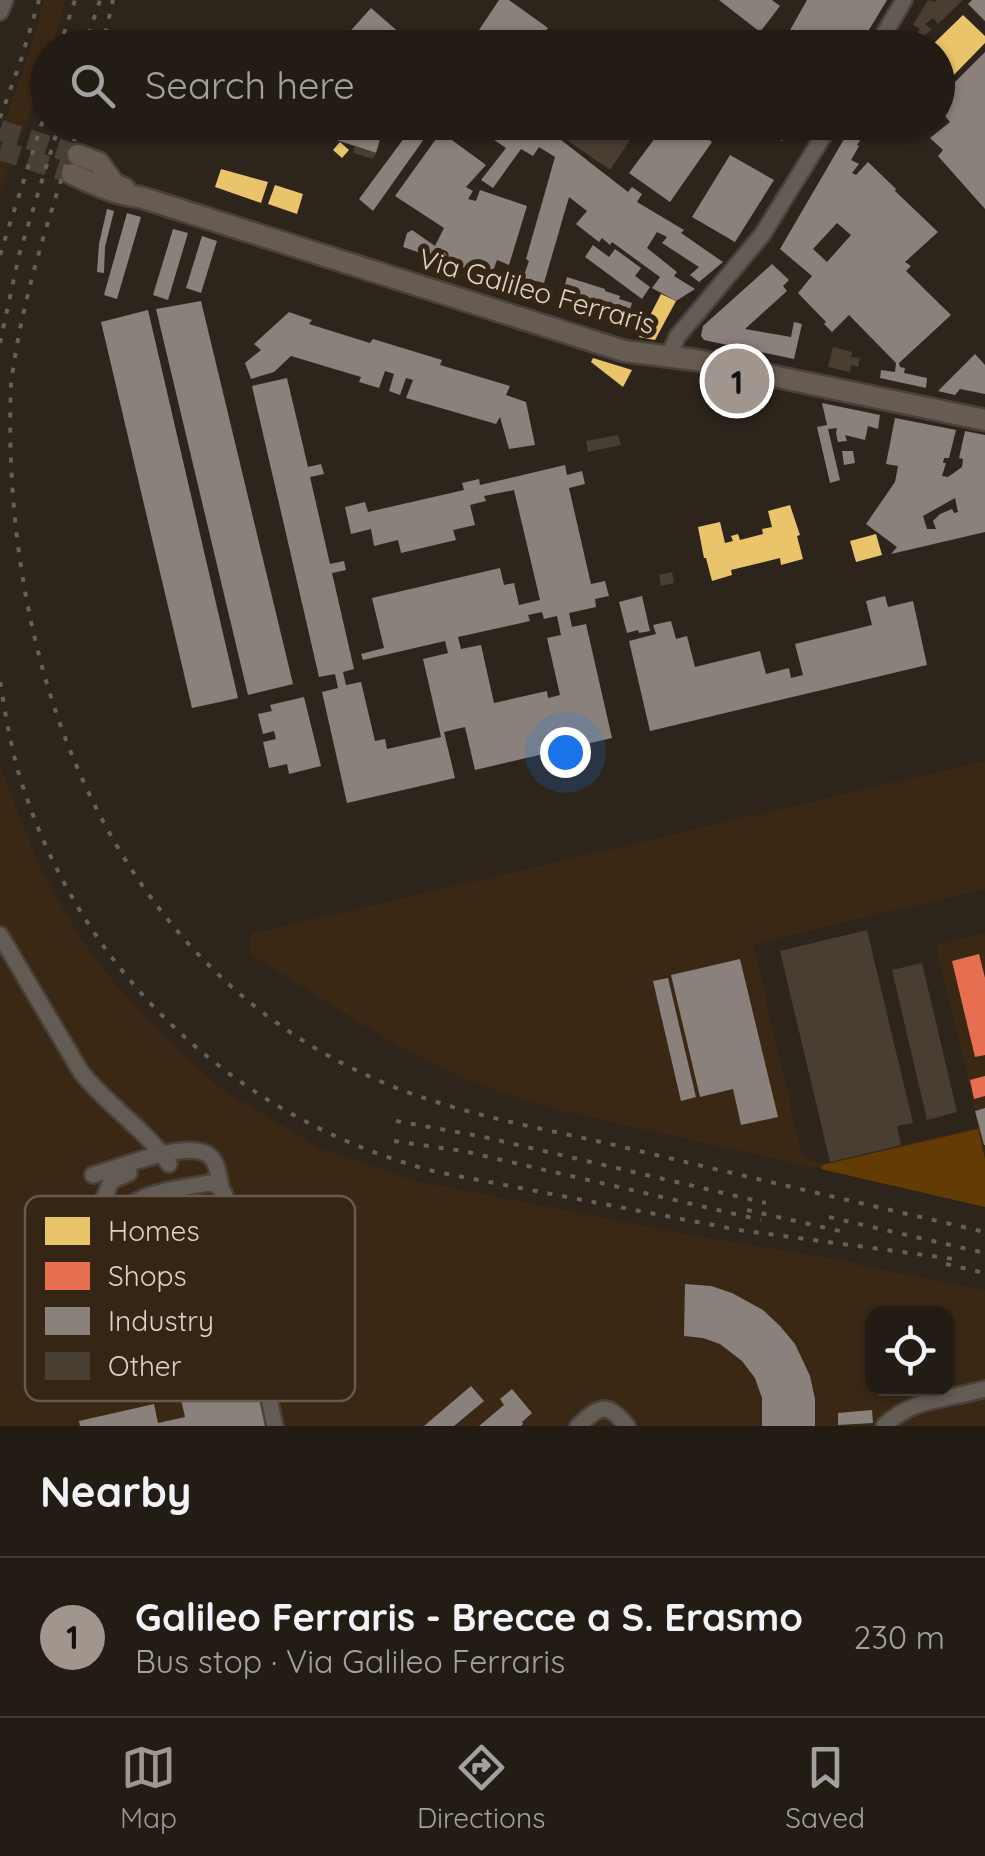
<!DOCTYPE html>
<html lang="en">
<head>
<meta charset="utf-8">
<style>
	:root { --surface:#221c15; --page:#2e2922; --text:#f1f3f6; --muted:#a2a1a0; --line:#3f3a34; --accent:#a0968d }
	body { margin:0; font-family:Quicksand,sans-serif; background:var(--page); color:var(--text) }
	.controls { position:absolute; right:30px; bottom:30px; display:grid; overflow:hidden; border-radius:20px; box-shadow:0 2px 8px #0004 }
	.controls button { width:90px; height:90px; display:grid; place-items:center; padding:0; border:0; border-bottom:2px solid var(--line); background:var(--surface); color:var(--text); font:50px sans-serif }
	.you { position:absolute; left:565px; top:752px; width:35px; height:35px; margin:-25px; border:8px solid #fff; border-radius:50%; background:#1a73e8; box-shadow:0 0 0 15px #1a73e833 }
	.badge { display:grid; place-items:center; width:65px; height:65px; border-radius:50%; background:var(--accent); color:#111; font-size:32px; font-weight:700 }
	.pin { position:absolute; translate:-50% -50%; border:5px solid #fff; box-shadow:0 2px 10px #0006 }
	.list { margin:0; padding:0; list-style:none }
	h2 { display:flex; justify-content:space-between; align-items:center; height:130px; margin:0; padding:0 40px; font-size:42px }
	h2 small { font-size:32px; font-weight:400; color:var(--muted) }
	.list li { display:grid; grid-template-columns:65px 1fr auto; gap:30px; align-items:center; box-sizing:border-box; height:160px; padding:0 40px; border-top:2px solid var(--line) }
	.list b { display:block; font-size:38px; white-space:nowrap }
	.list p { margin:0; font-size:32px; white-space:nowrap; color:var(--muted) }
	.list em { font-size:32px; font-style:normal; color:var(--muted) }
	.icon { flex:none; width:55px; height:55px; fill:none; stroke:currentColor; stroke-width:2; stroke-linecap:round; stroke-linejoin:round }
	.map { position:relative; flex:none; width:985px; height:1426px; overflow:hidden }
	.search { position:absolute; background:var(--surface); box-shadow:0 2px 8px #0004; left:30px; right:30px; top:30px; height:110px; display:flex; align-items:center; gap:25px; box-sizing:border-box; padding:0 35px; border-radius:55px; color:var(--muted); font-size:38px }
	.sheet { height:290px; background:var(--surface) }
	nav { display:flex; justify-content:space-around; align-items:center; box-sizing:border-box; height:140px; border-top:2px solid var(--line); background:var(--surface); font-size:28px; color:var(--muted) }
	nav a { display:grid; justify-items:center; gap:5px }
	nav .on { color:var(--accent) }
	.map>svg:first-child { display:block }
	.built { fill:#3a2815; fill-rule:evenodd }
	.green { fill:#633b04 }
	.homes { fill:#e9c46a }
	.shops { fill:#e76f51 }
	.industry { fill:#8a817c; fill-rule:evenodd }
	.building { fill:#483e31 }
	.lines { fill:none; stroke-linecap:round; stroke-linejoin:round }
	.major-tunnel { stroke:#483f36; stroke-width:20; stroke-dasharray:20 10; stroke-linecap:butt }
	.minor-casing { stroke:#49413a; stroke-width:20 }
	.major-casing { stroke:#49413a; stroke-width:25 }
	.minor { stroke:#635c55; stroke-width:15 }
	.major { stroke:#665c52; stroke-width:20 }
	.rail { stroke:#656058; stroke-width:4; stroke-dasharray:5 10; stroke-linecap:butt }
	.labels { text-anchor:middle; stroke-width:10; stroke-linejoin:round; paint-order:stroke }
	.street-label { font-size:28px; fill:#ded3ca; stroke:#342515 }
	.key { fill:#342515; stroke:#67594b; stroke-width:2.5 }
	.key-label { font-size:28px; fill:#ded3ca }
</style>
</head>
<body>
<div class="map">
<svg width="985" height="1426" viewBox="0 0 985 1426">
	<rect width="100%" height="100%" fill="#2d251c"/>
	<g class="built">
		<path d="M44 0H65L52 47 48 48 45 71 0 191V133L31 48Z"/>
		<path d="M985 761V889L753 944 802 1155 821 1164 979 1127 936 944 985 933V1206L554 1109 499 1091 470 1081 396 1045 250 954 251 934Z"/>
		<path d="M0 766 39 865 78 935 115 984 161 1034 222 1090 320 1148 416 1181 696 1236 857 1263V1265L985 1290V1426H0ZM872 1314H948V1388H872Z"/>
	</g>
	<path class="green" d="M978 1129 985 1159V1207L821 1169 822 1165Z"/>
	<g class="homes">
		<path d="M963 15 985 36V43L947 82 941 74 938 77V48H929Z"/>
		<path d="M340 142 349 150 342 158 333 150Z"/>
		<path d="M221 169 268 182 261 203 215 187Z"/>
		<path d="M275 185 303 194 297 214 268 204Z"/>
		<path d="M661 294 676 301 655 340 639 337Z"/>
		<path d="M593 358 632 370 623 387 591 362Z"/>
		<path d="M790 505 800 535 797 536 803 559 781 565 780 558 731 570 732 575 712 581 706 558H704L698 527 720 522 725 543 733 541 731 536 738 534 740 540 763 534 762 529 772 527 768 511Z"/>
		<path d="M876 534 882 555 856 562 850 541Z"/>
	</g>
	<g class="shops">
		<path d="M979 954 985 978V1055L975 1057 952 961Z"/>
		<path d="M985 1076V1096L974 1099 970 1080Z"/>
	</g>
	<g class="industry">
		<path d="M499 0H509L548 28 534 48H467Z"/>
		<path d="M719 0H772L780 6 760 32Z"/>
		<path d="M807 0H887L858 48H780Z"/>
		<path d="M972 0H985V21L968 4Z"/>
		<path d="M371 8 417 48H357L345 37Z"/>
		<path d="M560 37 575 48H553Z"/>
		<path d="M985 52V209L938 156 943 150 930 138 950 122 938 107V99Z"/>
		<path d="M282 122H385L376 153Z"/>
		<path d="M416 122H436L373 211 359 199Z"/>
		<path d="M468 122H538L628 192 632 187 642 194 637 202 684 230 681 233 723 262 699 282 690 275 699 267 662 243 667 237 657 232 647 248 677 272 674 276 695 289 676 301 652 288 660 277 612 242 610 245 602 238 599 242 576 224 587 211 569 197 544 283 523 278 529 261 526 259 555 157 539 147 533 156 521 149 493 188 481 180 506 148Z"/>
		<path d="M667 122H684L712 142 670 202 629 173Z"/>
		<path d="M763 122H793L782 141 760 128Z"/>
		<path d="M854 122H876L871 130 868 128 857 145 859 146 851 160 859 164 852 173 856 175 868 162 896 189 895 191 938 232 905 262 911 266 906 271 951 315 899 363 900 367 905 368 904 373 927 378 926 388 880 378 881 370 895 372 896 363 849 315 832 332 824 324 826 322 798 293 812 276 780 249ZM837 223 851 235 827 262 813 249Z"/>
		<path d="M441 132 486 165 466 187 473 191 468 199 476 201 480 190 527 206 509 265 497 260 491 277 403 247 407 233 412 230 435 246 444 228 395 196Z"/>
		<path d="M730 155 774 180 735 242 692 217Z"/>
		<path d="M107 209 114 211 105 247 104 273 97 272 99 244Z"/>
		<path d="M127 213 141 217 117 299 104 295Z"/>
		<path d="M173 229 188 233 168 300 153 295Z"/>
		<path d="M202 236 217 241 201 293 186 288Z"/>
		<path d="M593 245 609 257 615 249 641 268 635 276 650 287 642 299 585 257Z"/>
		<path d="M772 264 789 280 783 286 787 291 745 329 791 337 794 322 802 324 794 359 704 340 701 336 703 326Z"/>
		<path d="M567 277 605 289V291L620 296 619 299 632 303 627 319 565 299 568 289 564 288Z"/>
		<path d="M201 301 293 684 248 695 156 309Z"/>
		<path d="M148 310 238 698 192 708 101 322Z"/>
		<path d="M289 312 312 320 309 324 370 343 373 339 442 360 440 365 510 386 506 395 526 402 535 445 509 449 500 417 496 424 406 398 413 380 406 378 400 395 389 391 394 374 385 371 379 388 359 382 361 377 291 356 274 372 251 379 245 363 261 350 254 344Z"/>
		<path d="M975 354 985 365V394L960 389 955 395 938 391Z"/>
		<path d="M287 378 308 467 321 464 324 474 310 477 330 564 344 561 346 570 332 573 354 669 343 672 346 685 361 682 375 741 385 739 387 749 441 737 423 659 448 653 445 641 363 660 361 654 384 648 372 598 500 568 504 585 514 583 519 605 540 600 514 490 484 496 486 501 470 505 475 525 453 530 456 540 401 553 398 540 374 546 371 529 351 534 345 507 365 502 368 512 464 490 462 483 479 479 480 485 565 465 567 475 582 471 585 484 569 488 591 584 605 581 609 596 595 599 596 607 569 613 572 627 586 624 612 738 475 770 465 727 444 732 455 778 347 803 322 692 338 688 335 674 319 677 252 386ZM542 612 544 619 557 616 561 635 547 638 560 695 548 698 547 691 494 703 481 645 461 649 458 637 530 621 528 615Z"/>
		<path d="M822 403 880 415 878 429 868 426 865 440 845 435 847 441 838 442 836 433 837 428 828 429 840 480 830 483 817 427 827 425Z"/>
		<path d="M895 418 956 430 949 458H944L943 463H946L942 476 948 477 962 467 963 459 959 458 965 431 985 435V532L891 554 897 547 866 524 895 482 898 466 886 464ZM955 498 958 512 954 513 952 509 940 514 933 521 936 529H927L923 516Z"/>
		<path d="M842 451H853L855 463 844 465Z"/>
		<path d="M642 596 650 631 639 633 638 630 627 633 619 602Z"/>
		<path d="M885 596 888 607 913 601 927 665 650 731 629 641 656 634 653 625 671 621 676 639 687 636 695 667 760 651 766 674 789 668 791 678 803 675 795 644 872 625 866 601Z"/>
		<path d="M304 697 321 766 289 774 287 764 269 768 263 742 276 739 274 731 263 734 258 714 272 711 270 705Z"/>
		<path d="M740 959 778 1117 741 1125 733 1089 700 1097 671 975Z"/>
		<path d="M668 978 696 1097 681 1101 653 981Z"/>
		<path d="M985 1108V1145H984L975 1111Z"/>
		<path d="M215 1195 266 1426H80L79 1421 154 1404 158 1423 185 1417 139 1213Z"/>
		<path d="M685 1284 711 1286 732 1293 763 1310 780 1326 795 1344 810 1376 815 1399V1426H762V1398L755 1378 742 1361 720 1344 703 1338 684 1336Z"/>
		<path d="M471 1386 484 1401 454 1426H424Z"/>
		<path d="M512 1389 532 1413 522 1422 523 1424 521 1426H479L504 1405 500 1399Z"/>
		<path d="M872 1410 873 1423 838 1425V1413Z"/>
	</g>
	<g class="building">
		<path d="M928 0 936 2 937 0H963L938 24 933 18 925 24 932 30 921 37 917 33 920 29 913 25Z"/>
		<path d="M663 36 681 48H655Z"/>
		<path d="M566 122H642L610 170 558 134Z"/>
		<path d="M355 146 376 153 373 159 353 153Z"/>
		<path d="M833 347 852 352 851 357 860 358 858 367 851 365 850 372 828 367Z"/>
		<path d="M618 435 621 445 588 452 586 441Z"/>
		<path d="M672 572 674 583 661 586 659 575Z"/>
		<path d="M867 930 913 1123 897 1126 901 1145 830 1162 780 951Z"/>
		<path d="M922 963 957 1112 927 1120 892 970Z"/>
	</g>
	<g class="lines">
		<g class="major-tunnel">
			<path d="M0 130 78 155"/>
			<path d="M0 150 72 174"/>
		</g>
		<g class="minor-casing">
			<g id="minor">
				<path d="M0 12 5 0"/>
				<path d="M876 48 904 0"/>
				<path d="M669 356 677 337 762 235 832 122"/>
				<path d="M0 935 81 1072C108 1106 145 1129 169 1164"/>
				<path d="M93 1175C118 1168 192 1137 211 1157 218 1164 219 1179 221 1188"/>
				<path d="M102 1204 111 1181 129 1173"/>
				<path d="M145 1359 116 1228C124 1191 177 1190 208 1183L216 1184 224 1193 275 1426"/>
				<path d="M578 1426C600 1406 606 1401 627 1426"/>
				<path d="M884 1426C913 1397 949 1400 985 1389"/>
			</g>
		</g>
		<g class="major-casing">
			<g id="major">
				<path d="M78 155 99 163 114 184 125 189"/>
				<path d="M72 174C94 184 116 195 140 197L624 351 696 360 985 420"/>
			</g>
		</g>
		<use href="#minor" class="minor"/>
		<use href="#major" class="major"/>
		<g class="rail">
			<path d="M59 48 75 0"/>
			<path d="M84 48 100 0"/>
			<path d="M102 48 113 0"/>
			<path d="M0 118 20 63 39 0"/>
			<path d="M80 122C52 209 22 294 11 384 0 666 108 961 375 1079 449 1112 531 1126 610 1144 735 1174 860 1203 985 1232"/>
			<path d="M0 255 48 104"/>
			<path d="M0 343 19 255 60 122"/>
			<path d="M0 682C5 712 10 742 18 771 78 972 235 1120 437 1172L739 1230 961 1260"/>
			<path d="M396 1121 484 1137 766 1203"/>
			<path d="M394 1141 463 1151 761 1220"/>
			<path d="M747 1210 844 1232"/>
			<path d="M829 1217 985 1253"/>
			<path d="M946 1264 985 1273"/>
		</g>
	</g>
	<g class="labels">
		<g class="street-label">
			<text transform="translate(537 291) rotate(16)" y="10">Via Galileo Ferraris</text>
		</g>
	</g>
	<rect x="25" y="1196" width="330" height="205" rx="15" class="key"/>
	<rect x="45" y="1217" width="45" height="28" fill="#e9c46a"/>
	<rect x="45" y="1262" width="45" height="28" fill="#e76f51"/>
	<rect x="45" y="1307" width="45" height="28" fill="#8a817c"/>
	<rect x="45" y="1352" width="45" height="28" fill="#483e31"/>
	<g class="key-label">
		<text x="108" y="1241">Homes</text>
		<text x="108" y="1286">Shops</text>
		<text x="108" y="1331">Industry</text>
		<text x="108" y="1376">Other</text>
	</g>
</svg>
<div class="controls">
<button><svg class="icon" aria-label="locate" viewBox="0 0 24 24"><circle cx="12" cy="12" r="6"/><path d="M12 2v4M12 18v4M2 12h4M18 12h4"/></svg></button>
</div>
<div class="you"></div>
<div class="pin badge" style="left:737px;top:381px">1</div>
<div class="search"><svg class="icon" aria-label="search" viewBox="0 0 24 24"><circle cx="10" cy="10" r="6"/><path d="M15 15l6 6"/></svg>Search here</div>
</div>
<section class="sheet">
<h2>Nearby<small></small></h2>
<ul class="list">
<li><span class="badge">1</span><div><b>Galileo Ferraris - Brecce a S. Erasmo</b><p>Bus stop · Via Galileo Ferraris</p></div><em>230 m</em></li>
</ul>
</section>
<nav>
<a class="on"><svg class="icon" aria-label="map" viewBox="0 0 24 24"><path d="M3 6l6-2 6 2 6-2v14l-6 2-6-2-6 2zM9 4v14M15 6v14"/></svg>Map</a>
<a><svg class="icon" aria-label="directions" viewBox="0 0 24 24"><path d="M12 3l9 9-9 9-9-9zM9 14v-3h6M13 9l2 2-2 2"/></svg>Directions</a>
<a><svg class="icon" aria-label="saved" viewBox="0 0 24 24"><path d="M7 4h10v16l-5-4-5 4z"/></svg>Saved</a>
</nav>
</body>
</html>
